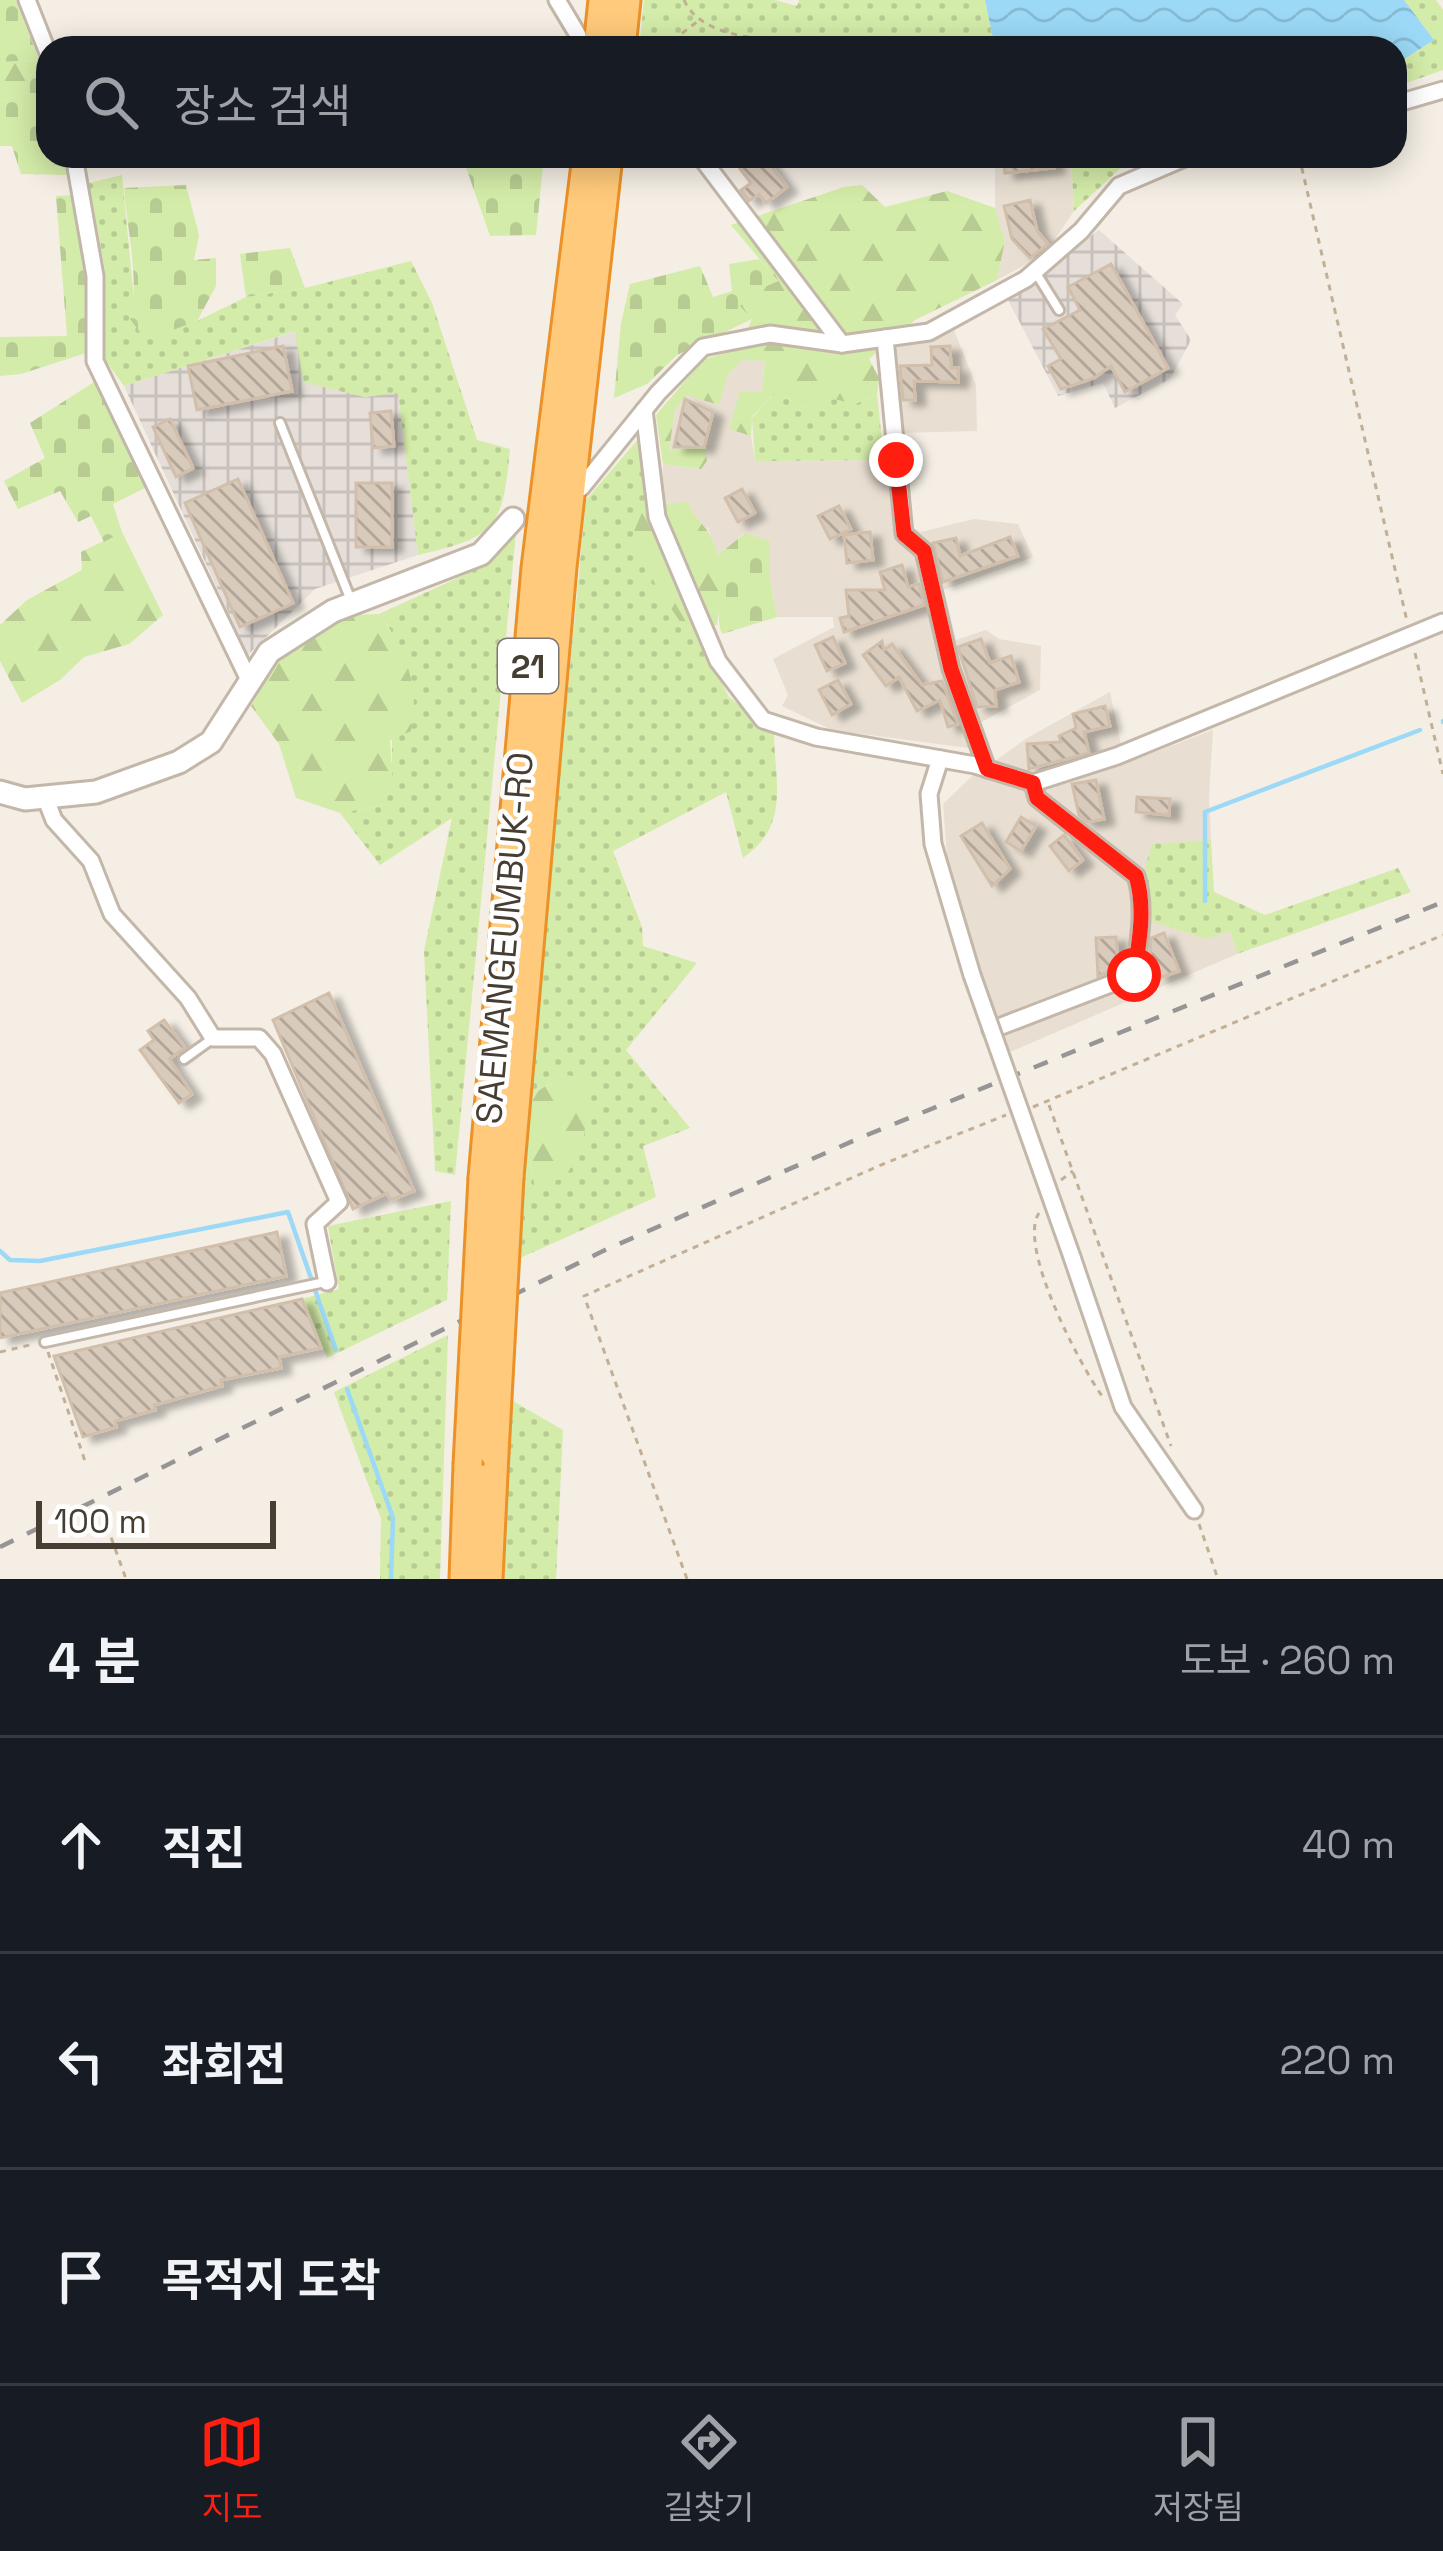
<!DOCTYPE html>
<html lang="ko">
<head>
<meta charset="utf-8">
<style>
	:root { --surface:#171b24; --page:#242831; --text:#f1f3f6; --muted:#9ea1a6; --line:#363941; --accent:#ff1e10 }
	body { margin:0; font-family:"Space Grotesk","Noto Sans KR",sans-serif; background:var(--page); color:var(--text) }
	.scale { position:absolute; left:36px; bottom:30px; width:240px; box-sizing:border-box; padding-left:12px; border:6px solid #463d33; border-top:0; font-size:33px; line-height:42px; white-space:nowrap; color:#463d33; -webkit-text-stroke:9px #fff; paint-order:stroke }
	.stop { position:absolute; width:36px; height:36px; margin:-27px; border:9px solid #ff1e10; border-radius:50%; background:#fff }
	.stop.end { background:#ff1e10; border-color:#fff; box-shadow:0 3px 12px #0008 }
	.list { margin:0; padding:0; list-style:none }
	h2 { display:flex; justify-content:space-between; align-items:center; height:156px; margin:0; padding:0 48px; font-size:51px }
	h2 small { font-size:39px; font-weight:400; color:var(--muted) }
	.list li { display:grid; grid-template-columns:78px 1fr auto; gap:36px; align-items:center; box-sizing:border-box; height:216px; padding:0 48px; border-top:3px solid var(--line) }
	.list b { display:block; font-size:45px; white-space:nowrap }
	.list em { font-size:39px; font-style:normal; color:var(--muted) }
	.icon { flex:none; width:66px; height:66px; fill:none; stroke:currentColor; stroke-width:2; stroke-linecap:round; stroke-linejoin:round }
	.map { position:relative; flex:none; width:1443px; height:1579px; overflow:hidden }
	.search { position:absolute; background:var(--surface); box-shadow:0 6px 30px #0003; left:36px; right:36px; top:36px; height:132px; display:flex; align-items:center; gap:30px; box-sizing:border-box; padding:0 42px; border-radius:36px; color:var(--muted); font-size:45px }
	.sheet { height:804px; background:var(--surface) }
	nav { display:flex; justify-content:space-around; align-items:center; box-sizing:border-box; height:168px; border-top:3px solid var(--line); background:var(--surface); font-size:33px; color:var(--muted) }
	nav a { display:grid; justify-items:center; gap:6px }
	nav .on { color:var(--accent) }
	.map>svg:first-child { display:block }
	.residential { fill:#e8dfd2 }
	.industrial { fill:url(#industrial-grid) }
	.grass { fill:url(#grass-dots) }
	.forest { fill:url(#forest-firs) }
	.cemetery { fill:url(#cemetery-stones) }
	.water { fill:url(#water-waves) }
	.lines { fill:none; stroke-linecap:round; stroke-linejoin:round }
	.stream { stroke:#9bd9f6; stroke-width:4.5 }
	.building { fill:url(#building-back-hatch); stroke:#d2bfab; stroke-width:3; filter:url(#shadow) }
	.service-casing { stroke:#c3b7a9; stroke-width:14 }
	.minor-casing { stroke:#c3b7a9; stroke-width:21 }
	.tertiary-casing { stroke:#c3b7a9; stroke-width:27 }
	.trunk-casing { stroke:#eb9127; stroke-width:33 }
	.path { stroke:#c3af96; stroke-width:3; stroke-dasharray:6 6; stroke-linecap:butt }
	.service { stroke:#fff; stroke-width:8 }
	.minor { stroke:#fff; stroke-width:15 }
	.tertiary { stroke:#fff; stroke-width:21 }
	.trunk { stroke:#ffca7b; stroke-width:27 }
	.rail { stroke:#959595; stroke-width:4.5; stroke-dasharray:15 15; stroke-linecap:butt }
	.minor-bridge-casing { stroke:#c3b7a9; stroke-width:21; stroke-linecap:butt }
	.trunk-bridge-casing { stroke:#eb9127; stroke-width:33; stroke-linecap:butt }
	.minor-bridge { stroke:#fff; stroke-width:15 }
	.trunk-bridge { stroke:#ffca7b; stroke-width:27 }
	.route { stroke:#ff1e10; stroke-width:15 }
	.labels { text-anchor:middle; stroke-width:9; stroke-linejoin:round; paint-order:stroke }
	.shield { fill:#fff; stroke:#7e7770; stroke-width:3 }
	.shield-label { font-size:33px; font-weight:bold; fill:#463d33 }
	.street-label { font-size:36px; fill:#463d33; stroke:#fff }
</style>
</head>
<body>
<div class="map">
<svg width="1443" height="1579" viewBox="0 0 1443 1579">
	<defs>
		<pattern id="industrial-grid" width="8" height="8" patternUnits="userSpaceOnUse" patternTransform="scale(3)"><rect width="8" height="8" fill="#e6dfd9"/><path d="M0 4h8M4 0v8" fill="none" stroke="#c7c0bb"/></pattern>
		<pattern id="grass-dots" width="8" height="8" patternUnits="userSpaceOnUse" patternTransform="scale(3)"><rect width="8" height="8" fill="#d4eca9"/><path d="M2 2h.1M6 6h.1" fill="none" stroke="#b7cb92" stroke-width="1.8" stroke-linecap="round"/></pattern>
		<pattern id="forest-firs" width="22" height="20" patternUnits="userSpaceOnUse" patternTransform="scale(3)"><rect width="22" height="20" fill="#d4eca9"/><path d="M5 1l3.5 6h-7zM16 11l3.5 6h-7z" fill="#b7cb92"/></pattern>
		<pattern id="cemetery-stones" width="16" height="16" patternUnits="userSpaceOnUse" patternTransform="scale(3)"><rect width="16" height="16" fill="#d4eca9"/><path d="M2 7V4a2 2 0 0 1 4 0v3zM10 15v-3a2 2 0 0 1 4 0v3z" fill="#b7cb92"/></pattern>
		<pattern id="water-waves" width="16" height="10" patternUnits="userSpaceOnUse" patternTransform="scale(3)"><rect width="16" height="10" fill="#9bd9f6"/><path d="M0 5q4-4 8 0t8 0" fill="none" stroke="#87bbd3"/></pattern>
		<pattern id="building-back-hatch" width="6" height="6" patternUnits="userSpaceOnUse" patternTransform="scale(3)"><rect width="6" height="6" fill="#d9cbbc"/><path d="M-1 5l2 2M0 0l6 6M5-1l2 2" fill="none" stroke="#b2a699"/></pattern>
		<filter id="shadow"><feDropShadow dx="10" dy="5.5" stdDeviation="3" flood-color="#0004"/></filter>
	</defs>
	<rect width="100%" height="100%" fill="#f4eee4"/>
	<g class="residential">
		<path d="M995 156H1071L1074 211 1045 254 997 280 1005 241 995 208Z"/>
		<path d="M953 328 976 385 977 431 900 433 891 347Z"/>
		<path d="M742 360H765L762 392 730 429 751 436 755 461 904 460 910 526 921 532 974 519 1018 524 1033 557 944 590 956 640 986 630 999 639 1041 646 1040 690 969 729 968 748 832 730 782 706 788 695 773 659 834 627 833 617H777L770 581 769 541 744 533 718 555 708 529 695 520 688 503H661L663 464 700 469 692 448 669 451 675 410 685 394 719 404 728 374Z"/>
		<path d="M1110 692 1122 749 1041 777 995 761 1027 738Z"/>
		<path d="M1213 730 1209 796 1211 840 1152 845 1230 931 1237 954 1010 1052 996 1021 947 855 943 804 975 773 1027 790 1129 762Z"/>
	</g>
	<g class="industrial">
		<path d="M1099 230 1183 304 1175 315 1191 340 1170 379 1115 408 1103 383 1058 396 1007 298Z"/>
		<path d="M296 331 364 397 398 392 418 555 315 589 248 655 124 386Z"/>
	</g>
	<g class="grass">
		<path d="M644 0H775L797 6 799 0H985L995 48H750L700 43 685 48H639Z"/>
		<path d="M1404 0H1436L1443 10V70L1395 87V65L1434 40Z"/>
		<path d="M1071 156H1109L1121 168 1074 211Z"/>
		<path d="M122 175 134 300 130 319 197 321 246 297 305 288 411 261 432 303 477 440 510 449C503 528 496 537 418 555L398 393 364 397 303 382 295 331 124 386 103 357 105 270 89 183Z"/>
		<path d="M776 392 804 407 834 399 855 404 877 394 884 460 755 461 752 418Z"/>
		<path d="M639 438 645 505 634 534 685 629 693 628 729 697 774 733C775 784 790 825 743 858L726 792 613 851 642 927 643 946 697 963 626 1050 690 1128 643 1146 656 1197 520 1258 527 1150 535 1186 564 1074 529 1097 586 500Z"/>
		<path d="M516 532 455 1175 435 1171 424 951 452 818 380 865 340 813 384 805 392 761 391 631 379 614 475 570Z"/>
		<path d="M1211 840 1214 892 1265 915 1398 868 1411 892 1237 954 1230 931 1206 939 1148 920 1145 868 1152 844Z"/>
		<path d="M451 1201 447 1300 327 1358 302 1299 339 1289 328 1226Z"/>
		<path d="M448 1335 440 1579H380L381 1519 334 1392Z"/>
		<path d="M511 1400 563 1430 556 1579H504Z"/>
	</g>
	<g class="forest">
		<path d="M39 60 22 95 0 100V62Z"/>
		<path d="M862 185 885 207 947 191 995 208 1005 241 997 280 915 320 869 359 879 378 877 394 855 404 834 399 804 407 776 392 752 417 751 436 729 429 740 391 762 392 765 361 742 360 728 374 719 405 686 395 675 410 669 450 692 448V441L704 444 707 461 701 469 663 464 656 415 704 359 738 350 752 319 739 306 757 290 778 281 731 225 844 187Z"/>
		<path d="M688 502C694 519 703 522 710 535 726 564 721 594 717 625L685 629 656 586 633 534 645 505Z"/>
		<path d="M122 532 163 615 129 644 84 657 60 680 22 703 0 661V625L27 600 82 570 81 552Z"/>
		<path d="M379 614C405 651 421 686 411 731L390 740 393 784 384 805 340 813 296 798 279 744 251 706 281 654 349 615Z"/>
		<path d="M564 1074 590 1081 583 1145 565 1178 535 1186 527 1150 529 1097Z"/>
	</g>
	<g class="cemetery">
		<path d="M0 0H16L39 60 48 95V156H63L67 175 21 174 12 146H0V100L22 95 39 60 0 62Z"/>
		<path d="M462 156H544L536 235 490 236Z"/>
		<path d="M186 185 199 235 194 260 216 258V286L197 321 146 340 130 319C140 278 127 231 124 188Z"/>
		<path d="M72 195 85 279 86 353 21 374 0 376V337L67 336 56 196Z"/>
		<path d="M290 248 305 288 246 297 240 254Z"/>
		<path d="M759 259 778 281 757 290 740 306 752 319 677 355 647 384 614 398 621 323 630 284 700 266 713 297 732 291 729 264Z"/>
		<path d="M94 382 147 487 113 504 122 532 104 542 91 516 78 522 60 491 18 509 4 481 45 458 30 423Z"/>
		<path d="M745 533 770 541V581L777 617 722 634C714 616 723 581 718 555Z"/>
	</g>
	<path class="water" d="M985 0H1404L1434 40 1395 65V48H995Z"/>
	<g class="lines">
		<g class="stream">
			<path d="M1443 722V721"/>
			<path d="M1205 901V812L1420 730"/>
			<path d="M0 1251 10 1260 40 1261 288 1212 336 1350"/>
			<path d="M347 1389 393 1518 391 1579"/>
		</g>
	</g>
	<g class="building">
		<path d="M756 156H764L787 187 766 203 759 194 749 201 741 190 751 183 740 169Z"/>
		<path d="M1003 156H1053L1054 168 1005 173Z"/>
		<path d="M1030 200 1037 231 1048 244 1030 258 1012 239 1004 206Z"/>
		<path d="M1111 264 1168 368 1125 392 1111 366 1094 378 1061 389 1048 366 1061 359 1043 329 1080 310 1068 287Z"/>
		<path d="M283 346 292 391 197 410 188 366Z"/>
		<path d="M950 346 951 368H958V382L914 381 915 400H903L900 366 932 365 931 347Z"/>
		<path d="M685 399 713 412 704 447H674Z"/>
		<path d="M391 411 394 446 373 448 370 413Z"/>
		<path d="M170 419 193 468 176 477 153 427Z"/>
		<path d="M238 479 293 603 240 627 185 503Z"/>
		<rect x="356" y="483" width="36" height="64"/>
		<path d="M742 489 755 513 738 522 725 498Z"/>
		<path d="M839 506 851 529 830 539 818 516Z"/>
		<path d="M870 532 873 560 847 563 844 535Z"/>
		<path d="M1010 537 1018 556 943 582 933 543 956 538 960 556Z"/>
		<path d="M902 565 908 587 919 584 924 605 844 632 840 618 849 616 846 590H885L880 572Z"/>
		<path d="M833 637 845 663 827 671 815 645Z"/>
		<path d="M981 639 990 663 1011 656 1019 682 995 690 996 706 977 707 958 647Z"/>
		<path d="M882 641 884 650 892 644 922 685 942 681 958 724 948 727 940 700 917 711 899 677 886 686 863 655Z"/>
		<path d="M838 680 851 704 832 715 819 690Z"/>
		<path d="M1105 706 1110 726 1084 732 1089 753 1029 769 1027 744 1061 742 1059 736 1076 728 1073 714Z"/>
		<path d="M1096 780 1104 819 1087 822 1079 815 1072 784Z"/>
		<path d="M1137 797 1170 799 1169 815 1136 812Z"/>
		<path d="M1021 817 1036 826 1021 851 1006 842Z"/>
		<path d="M982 823 1010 869 992 886 961 836Z"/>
		<path d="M1064 835 1083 860 1069 871 1050 846Z"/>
		<path d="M1164 933 1179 971 1159 978 1150 953 1151 938Z"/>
		<path d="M1116 937 1118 968 1098 976 1096 938Z"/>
		<path d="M329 993 414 1191 391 1200 387 1193 353 1209 273 1020Z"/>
		<path d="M164 1020 185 1048 169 1059 192 1094 179 1103 140 1050 154 1040 148 1031Z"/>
		<path d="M277 1232 286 1276 0 1338V1293Z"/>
		<path d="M302 1299 321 1348 279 1357 281 1368 221 1380 222 1386 154 1405 155 1410 115 1421 116 1427 83 1437 54 1356Z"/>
	</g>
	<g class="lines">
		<g class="service-casing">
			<g id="service">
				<path d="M1036 273 1059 310"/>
				<path d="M280 423 352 603"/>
				<path d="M184 1059 212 1039"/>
				<path d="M45 1342 325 1282"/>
			</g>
		</g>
		<g class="minor-casing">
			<g id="minor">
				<path d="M27 0 48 53"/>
				<path d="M557 0 578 35"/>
				<path d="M1395 104 1443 90"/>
				<path d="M74 156 95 276V361L249 680"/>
				<path d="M700 156 842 344"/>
				<path d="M885 338 904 534 924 551 951 669 987 769"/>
				<path d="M644 410 657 517 718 661 763 720 816 737 975 765 1033 783 1117 756 1443 622"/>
				<path d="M581 488 658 393 703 347 770 334 842 344 929 332 1026 279 1081 231 1119 186 1189 156"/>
				<path d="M940 759 929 794 933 844 972 975"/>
				<path d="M45 797 54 820 91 861 112 914 188 998 213 1038H259L273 1054 339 1202 315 1224 327 1282"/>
				<path d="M991 1030 1134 975C1139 943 1146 907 1136 876L1037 798 1033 783"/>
				<path d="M1072 1257 1123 1407 1194 1510"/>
			</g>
		</g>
		<g class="tertiary-casing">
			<path id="tertiary" d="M0 792 25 799 96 792 179 762 211 742 269 652 333 611 481 554 513 519"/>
		</g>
		<g class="trunk-casing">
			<g id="trunk">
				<path d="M598 48 603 0"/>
				<path d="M621 48 626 0"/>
				<path d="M509 1177 562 567 608 156"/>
				<path d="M483 1178 536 568 587 156"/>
				<path d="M464 1579 468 1465"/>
				<path d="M488 1579 494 1453"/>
			</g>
		</g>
		<g class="path">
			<path d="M684 0C704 45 787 38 829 48"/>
			<path d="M663 48 698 21"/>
			<path d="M1299 156 1407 621"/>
			<path d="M1415 653 1443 774"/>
			<path d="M1049 1105 1171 1446"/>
			<path d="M1033 1107 1443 935"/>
			<path d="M1061 1180 1073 1171"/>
			<path d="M1039 1213C1017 1246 1080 1365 1102 1396"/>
			<path d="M0 1352 34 1344"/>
			<path d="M48 1352 86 1464"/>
			<path d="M103 1515 126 1579"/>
			<path d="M1199 1524 1218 1579"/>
			<path d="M687 1579 584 1296 881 1165 1006 1115"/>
		</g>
		<use href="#service" class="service"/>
		<use href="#minor" class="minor"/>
		<use href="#tertiary" class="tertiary"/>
		<use href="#trunk" class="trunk"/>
		<path class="rail" d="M0 1547 603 1251 862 1137 1443 902"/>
		<g class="minor-bridge-casing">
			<path id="minor-bridge" d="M972 975 1072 1257"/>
		</g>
		<g class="trunk-bridge-casing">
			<g id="trunk-bridge">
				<path d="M494 1453 509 1177"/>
				<path d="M468 1465 483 1178"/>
			</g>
		</g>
		<use href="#minor-bridge" class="minor-bridge"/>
		<use href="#trunk-bridge" class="trunk-bridge"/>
	</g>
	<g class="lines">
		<path class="route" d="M896 460 904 534 924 551 951 669 987 769 1033 783 1037 798 1136 876C1146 908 1139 943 1134 975"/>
	</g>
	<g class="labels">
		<rect class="shield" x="498" y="639" width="60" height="54" rx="9"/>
		<g class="shield-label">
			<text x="528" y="678">21</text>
		</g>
		<g class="street-label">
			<text transform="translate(504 938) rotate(-85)" y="13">SAEMANGEUMBUK-RO</text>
		</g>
	</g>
</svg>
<div class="scale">100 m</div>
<div class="stop" style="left:1134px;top:975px"></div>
<div class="stop end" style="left:896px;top:460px"></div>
<div class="search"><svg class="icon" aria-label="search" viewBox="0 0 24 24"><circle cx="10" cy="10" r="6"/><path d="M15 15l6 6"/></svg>장소 검색</div>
</div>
<section class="sheet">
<h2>4 분<small>도보 · 260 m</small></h2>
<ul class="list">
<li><svg class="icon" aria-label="ahead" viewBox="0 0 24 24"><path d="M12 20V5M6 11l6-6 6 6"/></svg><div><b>직진</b></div><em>40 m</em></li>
<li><svg class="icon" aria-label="left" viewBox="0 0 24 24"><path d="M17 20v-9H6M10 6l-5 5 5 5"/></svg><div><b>좌회전</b></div><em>220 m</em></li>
<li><svg class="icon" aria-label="arrive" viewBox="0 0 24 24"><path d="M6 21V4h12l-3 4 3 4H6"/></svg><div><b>목적지 도착</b></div></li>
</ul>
</section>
<nav>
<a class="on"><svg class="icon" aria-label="map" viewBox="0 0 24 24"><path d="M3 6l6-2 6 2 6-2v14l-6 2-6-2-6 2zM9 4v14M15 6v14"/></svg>지도</a>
<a><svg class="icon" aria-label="directions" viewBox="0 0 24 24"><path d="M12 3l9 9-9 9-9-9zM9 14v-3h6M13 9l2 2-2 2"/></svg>길찾기</a>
<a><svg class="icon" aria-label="saved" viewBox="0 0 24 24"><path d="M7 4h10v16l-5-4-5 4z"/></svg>저장됨</a>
</nav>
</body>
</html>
